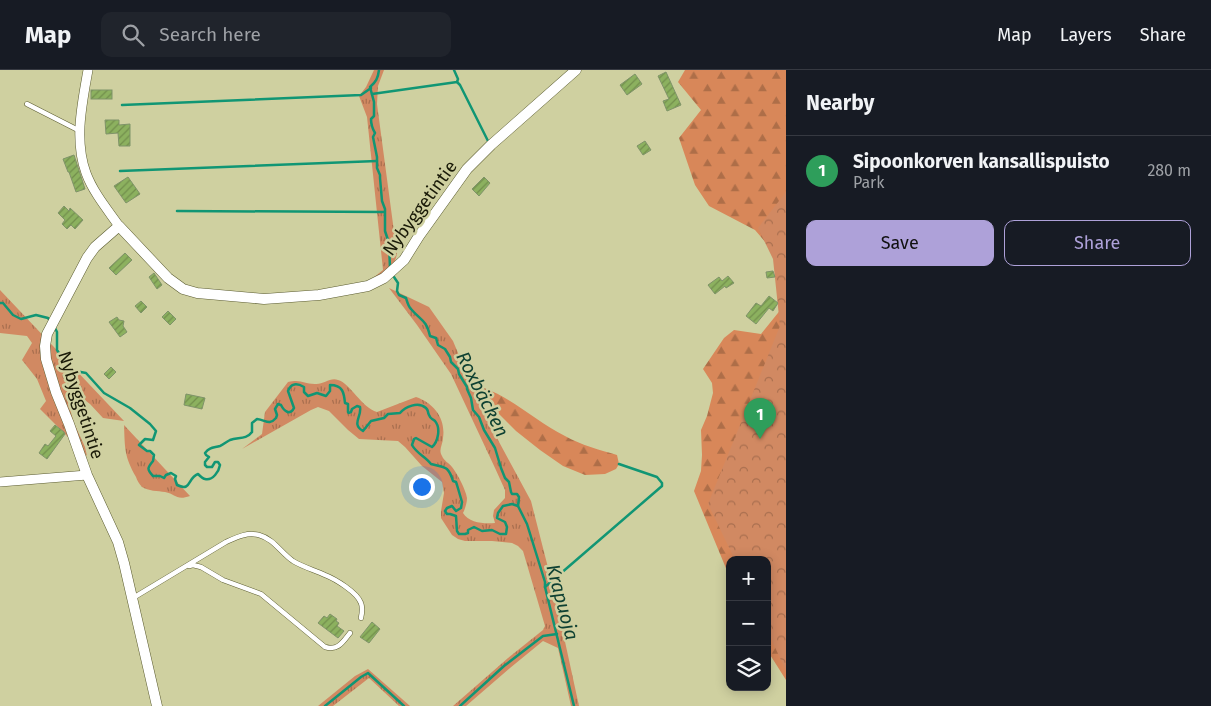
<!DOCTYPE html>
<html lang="en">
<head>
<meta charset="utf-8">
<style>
	:root { --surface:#171b24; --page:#20242c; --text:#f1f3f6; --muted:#9ea1a6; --line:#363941; --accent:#aea1d9 }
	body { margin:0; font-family:"Fira Sans",sans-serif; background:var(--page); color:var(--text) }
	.controls { position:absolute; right:15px; bottom:15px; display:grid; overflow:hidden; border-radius:10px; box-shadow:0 2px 12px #0003 }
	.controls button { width:45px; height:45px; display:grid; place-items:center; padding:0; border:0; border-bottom:1px solid var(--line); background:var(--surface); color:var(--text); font:25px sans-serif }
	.you { position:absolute; left:421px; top:416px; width:18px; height:18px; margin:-12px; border:4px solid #fff; border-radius:50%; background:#1a73e8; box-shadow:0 0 0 8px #1a73e833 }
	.badge { display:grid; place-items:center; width:32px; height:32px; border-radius:50%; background:var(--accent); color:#fff; font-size:16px; font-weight:700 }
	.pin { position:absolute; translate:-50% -41px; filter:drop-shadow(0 1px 2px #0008) }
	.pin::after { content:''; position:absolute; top:26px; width:18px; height:15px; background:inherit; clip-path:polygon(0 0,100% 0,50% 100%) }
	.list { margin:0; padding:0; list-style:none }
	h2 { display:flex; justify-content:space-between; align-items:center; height:65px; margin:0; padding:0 20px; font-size:21px }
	h2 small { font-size:16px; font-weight:400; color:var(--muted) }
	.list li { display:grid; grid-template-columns:32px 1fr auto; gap:15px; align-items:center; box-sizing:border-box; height:70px; padding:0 20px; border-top:1px solid var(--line) }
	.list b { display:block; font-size:19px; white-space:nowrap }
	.list p { margin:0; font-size:16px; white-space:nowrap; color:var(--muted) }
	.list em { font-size:16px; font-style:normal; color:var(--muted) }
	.actions { display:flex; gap:10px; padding:15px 20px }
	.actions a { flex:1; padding:11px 0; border:1px solid var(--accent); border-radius:10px; text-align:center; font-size:18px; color:var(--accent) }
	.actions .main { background:var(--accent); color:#111 }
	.icon { flex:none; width:28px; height:28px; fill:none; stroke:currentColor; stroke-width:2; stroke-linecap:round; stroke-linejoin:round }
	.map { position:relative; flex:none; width:786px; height:636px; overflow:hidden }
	header { display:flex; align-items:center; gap:30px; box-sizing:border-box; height:70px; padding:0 25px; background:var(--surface); border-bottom:1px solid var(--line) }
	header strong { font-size:24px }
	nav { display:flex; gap:28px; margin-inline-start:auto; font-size:18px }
	.search { width:350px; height:45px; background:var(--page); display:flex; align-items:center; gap:12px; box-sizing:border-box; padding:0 18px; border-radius:10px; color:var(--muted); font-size:19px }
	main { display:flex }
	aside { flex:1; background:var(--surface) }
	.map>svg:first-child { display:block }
	.grass { fill:url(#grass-tufts) }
	.forest { fill:url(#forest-firs) }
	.park { fill:url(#park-crowns) }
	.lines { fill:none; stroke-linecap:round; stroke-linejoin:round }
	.stream { stroke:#119674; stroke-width:2.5 }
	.building { fill:url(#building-hatch); stroke:#7f9369 }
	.service-casing { stroke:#5b5c30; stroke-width:5.5 }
	.minor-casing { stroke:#5b5c30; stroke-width:10 }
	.tertiary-casing { stroke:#5b5c30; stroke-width:11 }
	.service { stroke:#fff; stroke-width:4.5 }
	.minor { stroke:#fff; stroke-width:9 }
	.tertiary { stroke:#fff; stroke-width:10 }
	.labels { text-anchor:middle; stroke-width:5; stroke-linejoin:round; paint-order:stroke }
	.street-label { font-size:18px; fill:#1a1a08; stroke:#cfd0a0 }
	.water-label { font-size:19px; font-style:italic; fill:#0f4132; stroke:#cfd0a0 }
</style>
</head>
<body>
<header>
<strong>Map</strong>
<div class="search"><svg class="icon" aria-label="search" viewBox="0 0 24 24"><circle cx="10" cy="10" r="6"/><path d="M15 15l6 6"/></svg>Search here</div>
<nav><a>Map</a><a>Layers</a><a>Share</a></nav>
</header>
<main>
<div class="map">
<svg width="786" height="636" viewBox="0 0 786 636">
	<defs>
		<pattern id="grass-tufts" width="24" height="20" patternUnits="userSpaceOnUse" patternTransform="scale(1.25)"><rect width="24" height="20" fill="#d18962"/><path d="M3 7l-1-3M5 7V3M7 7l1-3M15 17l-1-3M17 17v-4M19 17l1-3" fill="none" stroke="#a96f4f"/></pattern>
		<pattern id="forest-firs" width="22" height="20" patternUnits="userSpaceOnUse" patternTransform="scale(1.25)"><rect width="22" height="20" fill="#d88759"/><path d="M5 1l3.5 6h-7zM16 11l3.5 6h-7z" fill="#ae6e48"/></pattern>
		<pattern id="park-crowns" width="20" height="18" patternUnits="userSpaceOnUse" patternTransform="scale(1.25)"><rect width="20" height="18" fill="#d18962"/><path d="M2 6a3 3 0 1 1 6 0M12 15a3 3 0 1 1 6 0" fill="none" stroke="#a96f4f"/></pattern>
		<pattern id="building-hatch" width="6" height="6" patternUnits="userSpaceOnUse" patternTransform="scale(1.25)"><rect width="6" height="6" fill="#8cb15f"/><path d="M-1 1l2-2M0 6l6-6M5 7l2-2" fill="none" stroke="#728f4c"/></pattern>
	</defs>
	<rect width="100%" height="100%" fill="#cfd0a0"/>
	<g class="grass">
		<path d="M374 0H384L378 16 377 34 397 184C394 197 387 205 373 208L383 200 367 47 359 26 366 17Z"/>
		<path d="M389 218 429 237 453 271 471 314 498 370 531 431 554 521 579 636H571L558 578 543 571 510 598 466 636H453L508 588 543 560 545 556 523 481 518 476 512 473 492 471H465L458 469 452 465 441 448V441L444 423 442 412 422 396 405 377 398 371 359 369 348 360 329 341 318 337 311 340 242 379 262 364 265 342 288 312C302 309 303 314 315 314 323 315 330 307 338 310 350 313 362 338 377 342L416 327C434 333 446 349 443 368 443 374 438 380 442 386 444 391 449 393 452 397 457 403 466 420 467 428 467 433 465 439 463 443 469 453 484 454 495 453L493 446 494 440 505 428V420L495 398 451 304 417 255Z"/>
		<path d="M0 220 124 351 103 348 90 334 82 328 69 322 66 323V325L74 353 85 377 87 386 40 339 46 331 37 309 22 290 32 273 27 266 0 263Z"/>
		<path d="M124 355 190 426C176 431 176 424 165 422 158 421 148 421 142 417 139 414 137 410 136 407 124 386 125 378 124 355Z"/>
		<path d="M368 599 410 636H399L369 608 333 636H318L355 606Z"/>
	</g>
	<g class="forest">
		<path d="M685 0H786V226L785 195 755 160 709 136 695 115 679 68 701 40 678 12Z"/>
		<path d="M786 233V610L767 580V490H730V508L694 421 701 401 702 385 701 360 707 346 713 323 712 313 703 299 724 268 734 260 761 264Z"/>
		<path d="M484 318C514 329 537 352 565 366 581 375 600 380 617 385L619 394 616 399 605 404 585 405 563 396 540 380 516 361 479 324Z"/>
	</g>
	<path class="park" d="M786 122V601L767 560V490H735L708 434 780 256 773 189 758 158Z"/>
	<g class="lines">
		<g class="stream">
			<path d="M379 0C378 8 376 12 370 17L374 32V46L371 49C371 54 372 58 375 63L373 67 377 87V98L380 105V108L382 131 385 139V161L389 173 390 198"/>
			<path d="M457 12 460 15 489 73 487 74"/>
			<path d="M372 24 457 12 458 9 454 0"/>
			<path d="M122 35 361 25 371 18"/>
			<path d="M120 101 377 91"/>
			<path d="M177 141 384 142"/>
			<path d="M394 207 398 213 397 221 399 225 406 228C407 231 408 236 411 239 421 251 426 249 430 266L436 268 438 275 445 279 450 287 451 292 458 299 459 304 467 317V319L471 328 473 340 479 347 484 360 495 378 501 398 505 408 509 412 511 422 512 424H517L519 427 518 436 527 454 545 512V517L574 636"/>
			<path d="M0 233H3L13 245 21 249 36 245 48 248 50 251"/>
			<path d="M55 258 57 262V280L70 300 86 303 104 323 130 338 150 354 156 361 153 370 145 369 139 375 147 381H150L154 385 153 391C148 397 146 399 153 406H160L164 408 166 405 171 403 176 406 175 409 177 415C192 422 187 408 198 404 199 405 203 409 205 409 213 411 219 401 220 395L218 392H215L212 397H207L205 395V392L209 387 206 385 205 383C210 377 213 378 220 376 223 375 226 372 230 370 238 367 246 370 252 362V353L257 349C266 350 269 356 276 348L277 345 275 339 278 334 281 335C284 341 290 346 294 338L288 321C291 313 297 313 304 317V322L308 326 317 323 326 326 330 321V315C343 315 344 323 345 333L348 334V342L349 343 351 342 352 339 357 336 360 337C362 347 351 354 363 361L371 351 384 348 388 344 400 343C405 337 418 331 426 338 429 341 427 341 429 345 431 350 432 348 435 351 441 358 438 372 432 377L416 368 414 369 412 375C417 384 425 386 431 394 445 398 448 395 453 411L456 412 457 415 462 432 461 438 456 441 452 436 447 438 445 441 447 444H450L456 446 457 461 459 464H465L468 463V460L474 457 482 461 492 460 500 464H506L507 457 505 452 497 448 498 443 503 436 512 434 518 436"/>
			<path d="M545 517 662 416V413L657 407 619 394"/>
			<path d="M325 636 361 607 368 603 404 636"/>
			<path d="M460 636 504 596 543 566 557 564"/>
		</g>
	</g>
	<g class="building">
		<path d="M666 2 681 35 667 41 663 31 669 29 658 6Z"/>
		<path d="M635 4 642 14 627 25 620 15Z"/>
		<rect x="91" y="20" width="21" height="9"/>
		<path d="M105 50H119V55L130 54V76H119L118 63 106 64Z"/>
		<path d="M645 71 651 80 643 85 637 76Z"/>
		<path d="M74 85 85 119 76 122 69 102H68L63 89Z"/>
		<path d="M128 107 140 124 126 133 114 116Z"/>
		<path d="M484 107 490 113 479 126 472 119Z"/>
		<path d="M64 136 69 141 70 138 83 150 75 159 71 155 67 159 62 154 65 150 58 143Z"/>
		<path d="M125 183 132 190 116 205 109 198Z"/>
		<path d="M773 201 775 207 767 208 766 202Z"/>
		<path d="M154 203 162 215 157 219 149 207Z"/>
		<path d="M728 206 734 213 726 218 725 216 715 224 708 215 719 207 722 211Z"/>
		<path d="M769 226 778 233 773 241 769 238 756 254 746 246 756 233 761 236Z"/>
		<path d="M141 231 147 237 141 243 135 236Z"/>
		<path d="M168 241 176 249 170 255 162 247Z"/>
		<path d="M117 247 119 250 124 251 123 256 127 262 120 267 109 252Z"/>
		<path d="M111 297 116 302 109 309 104 304Z"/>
		<path d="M186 324 205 328 202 339 184 335Z"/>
		<path d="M55 355 64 362 65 364 47 389 39 383 45 374 48 376 56 366 50 361Z"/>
		<path d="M330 544 337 549 336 551 339 553 337 556 344 561 338 568 318 553 324 546 327 548Z"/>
		<path d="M372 552 380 559 369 573 360 567Z"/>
	</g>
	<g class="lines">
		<g class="service-casing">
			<g id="service">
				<path d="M27 34 80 61"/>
				<path d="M189 496 193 495 201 497 223 510 261 524 325 577C338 581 343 572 350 563"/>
				<path d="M133 528 226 472C237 467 247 462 259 465 274 469 281 483 293 491 303 497 314 500 325 505 335 509 357 522 361 533 363 538 362 543 361 548"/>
			</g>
		</g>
		<g class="minor-casing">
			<g id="minor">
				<path d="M88 0C82 34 74 70 86 103 93 122 107 139 119 156"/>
				<path d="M0 412 87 405"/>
			</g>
		</g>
		<g class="tertiary-casing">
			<path id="tertiary" d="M157 636 124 493 118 472 87 405 69 354 56 322 46 289 45 276 47 264 87 188 95 177 119 156 168 208 183 219 197 223 264 229 319 225 368 216 384 208 404 190 419 166 467 99 491 75 576 0"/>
		</g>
		<use href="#service" class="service"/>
		<use href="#minor" class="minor"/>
		<use href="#tertiary" class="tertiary"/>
	</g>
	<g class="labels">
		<g class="street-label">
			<text transform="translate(420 138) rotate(-54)" y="6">Nybyggetintie</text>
			<text transform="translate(81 335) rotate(72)" y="6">Nybyggetintie</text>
		</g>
		<g class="water-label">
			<text transform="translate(483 324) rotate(63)" y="7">Roxbäcken</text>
			<text transform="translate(563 532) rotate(75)" y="7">Krapuoja</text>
		</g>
	</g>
</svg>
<div class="controls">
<button>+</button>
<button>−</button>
<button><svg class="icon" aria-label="layers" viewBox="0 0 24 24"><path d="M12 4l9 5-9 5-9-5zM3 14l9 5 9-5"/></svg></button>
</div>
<div class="you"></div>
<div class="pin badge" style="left:760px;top:369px;background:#2e9e5b">1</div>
</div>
<aside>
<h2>Nearby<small></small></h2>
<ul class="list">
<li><span class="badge" style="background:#2e9e5b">1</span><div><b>Sipoonkorven kansallispuisto</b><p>Park</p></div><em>280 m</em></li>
</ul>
<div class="actions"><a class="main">Save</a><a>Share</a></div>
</aside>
</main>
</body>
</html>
